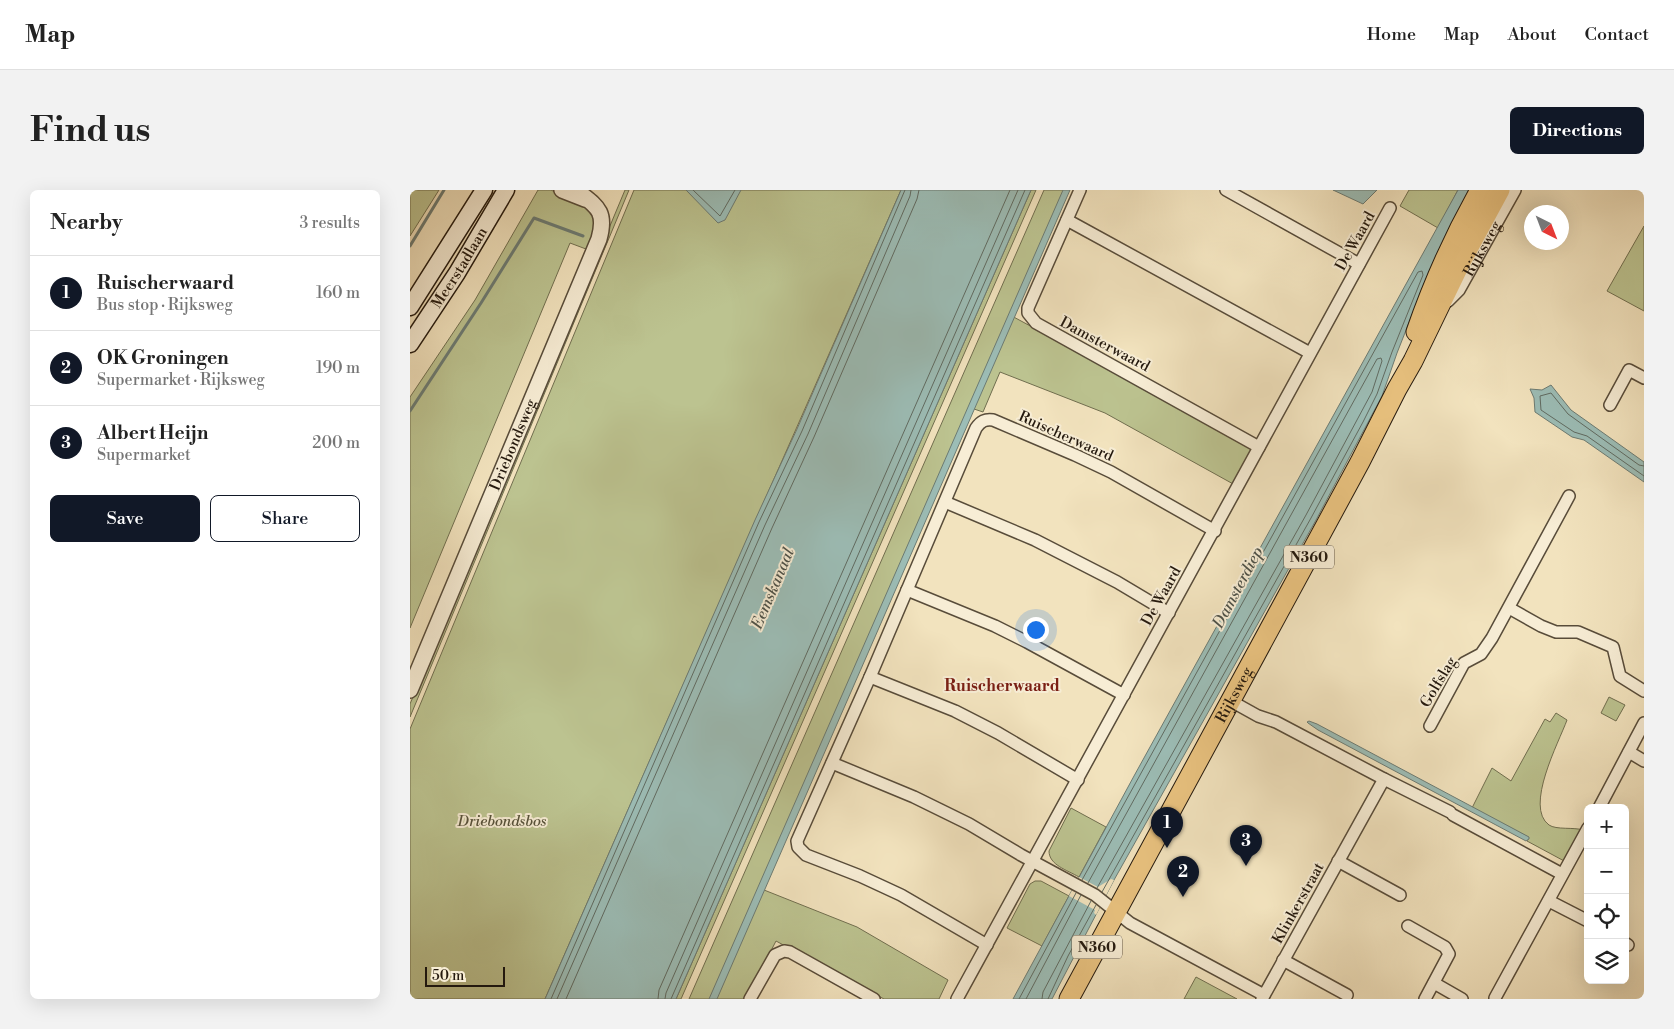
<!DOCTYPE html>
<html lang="en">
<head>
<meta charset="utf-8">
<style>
	:root { --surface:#fff; --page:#f2f2f2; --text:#222; --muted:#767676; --line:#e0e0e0; --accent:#111827 }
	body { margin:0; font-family:"Libre Bodoni",serif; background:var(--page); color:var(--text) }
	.controls { position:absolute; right:15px; bottom:15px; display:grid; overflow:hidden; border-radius:8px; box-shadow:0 5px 20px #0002 }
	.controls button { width:45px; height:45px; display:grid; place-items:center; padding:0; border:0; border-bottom:1px solid var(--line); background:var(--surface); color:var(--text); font:25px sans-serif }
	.compass { position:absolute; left:1114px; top:15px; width:45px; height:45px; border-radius:50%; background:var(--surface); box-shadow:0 5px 20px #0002; rotate:138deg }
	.scale { position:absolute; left:15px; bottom:12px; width:80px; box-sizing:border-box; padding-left:5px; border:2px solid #24190e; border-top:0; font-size:14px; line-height:18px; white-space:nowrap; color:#24190e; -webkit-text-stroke:4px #f7edd5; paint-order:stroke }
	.you { position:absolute; left:625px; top:439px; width:18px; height:18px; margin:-12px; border:4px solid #fff; border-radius:50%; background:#1a73e8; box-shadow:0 0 0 8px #1a73e833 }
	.badge { display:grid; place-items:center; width:32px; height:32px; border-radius:50%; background:var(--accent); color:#fff; font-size:16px; font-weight:700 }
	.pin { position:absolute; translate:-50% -41px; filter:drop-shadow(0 1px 2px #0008) }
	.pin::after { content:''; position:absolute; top:26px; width:18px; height:15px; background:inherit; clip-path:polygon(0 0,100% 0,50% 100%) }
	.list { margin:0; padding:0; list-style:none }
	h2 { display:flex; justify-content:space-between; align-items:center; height:65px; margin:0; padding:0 20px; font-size:21px }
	h2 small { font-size:16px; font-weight:400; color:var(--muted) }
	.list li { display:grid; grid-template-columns:32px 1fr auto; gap:15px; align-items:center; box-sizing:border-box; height:75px; padding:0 20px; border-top:1px solid var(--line) }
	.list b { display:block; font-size:19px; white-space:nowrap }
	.list p { margin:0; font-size:16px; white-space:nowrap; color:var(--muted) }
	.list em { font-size:16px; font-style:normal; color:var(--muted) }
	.actions { display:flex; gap:10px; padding:15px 20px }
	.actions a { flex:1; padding:11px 0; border:1px solid var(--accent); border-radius:8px; text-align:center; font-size:18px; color:var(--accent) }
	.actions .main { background:var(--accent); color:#fff }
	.icon { flex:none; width:28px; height:28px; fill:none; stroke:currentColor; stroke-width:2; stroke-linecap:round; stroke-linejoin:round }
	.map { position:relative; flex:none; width:1234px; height:809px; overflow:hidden; border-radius:8px }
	header { display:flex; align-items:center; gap:30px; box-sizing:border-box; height:70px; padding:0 25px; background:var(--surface); border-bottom:1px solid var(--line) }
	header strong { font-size:24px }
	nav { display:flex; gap:28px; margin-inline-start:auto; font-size:18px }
	.intro { display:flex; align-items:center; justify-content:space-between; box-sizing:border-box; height:120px; padding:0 30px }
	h1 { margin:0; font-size:35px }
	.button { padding:12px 22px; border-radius:8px; background:var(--accent); color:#fff; font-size:18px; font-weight:700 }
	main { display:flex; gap:30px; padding:0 30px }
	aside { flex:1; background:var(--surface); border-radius:8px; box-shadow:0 5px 20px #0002 }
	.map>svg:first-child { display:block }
	.green { fill:#bcc390; stroke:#706e4f }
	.water { fill:#9cbdb6; stroke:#6c7b73 }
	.pier { fill:#f2e3be }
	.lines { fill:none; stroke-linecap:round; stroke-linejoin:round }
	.shore { stroke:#606b62; stroke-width:1 }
	.stream { stroke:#6c7b73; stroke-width:3 }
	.minor-casing { stroke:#584c3a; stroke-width:14 }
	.tertiary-casing { stroke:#584c3a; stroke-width:18 }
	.secondary-casing { stroke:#24190e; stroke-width:19 }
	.primary-casing { stroke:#24190e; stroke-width:21 }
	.minor { stroke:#f7edd5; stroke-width:11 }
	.tertiary { stroke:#f7edd5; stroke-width:15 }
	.secondary { stroke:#f7edd5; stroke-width:16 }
	.primary { stroke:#e9c27f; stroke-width:19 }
	.labels { text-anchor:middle; stroke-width:4; stroke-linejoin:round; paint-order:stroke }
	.shield { fill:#f7edd5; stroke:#63594a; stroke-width:1 }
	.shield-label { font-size:14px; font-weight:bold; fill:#24190e }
	.street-label { font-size:15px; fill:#24190e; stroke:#f7edd5 }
	.park-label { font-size:15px; font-style:italic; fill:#59543c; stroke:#f7edd5 }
	.water-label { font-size:16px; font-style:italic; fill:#4e5249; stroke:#f7edd5 }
	.neighbourhood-label { font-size:16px; font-weight:bold; fill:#7a1f14; stroke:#f7edd5 }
</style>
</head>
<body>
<header>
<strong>Map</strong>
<nav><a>Home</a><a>Map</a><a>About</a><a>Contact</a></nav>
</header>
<div class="intro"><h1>Find us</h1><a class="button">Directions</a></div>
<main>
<aside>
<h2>Nearby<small>3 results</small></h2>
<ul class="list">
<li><span class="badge">1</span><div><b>Ruischerwaard</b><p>Bus stop · Rijksweg</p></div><em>160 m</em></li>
<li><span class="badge">2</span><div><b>OK Groningen</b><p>Supermarket · Rijksweg</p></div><em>190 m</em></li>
<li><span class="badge">3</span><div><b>Albert Heijn</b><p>Supermarket</p></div><em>200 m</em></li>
</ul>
<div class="actions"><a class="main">Save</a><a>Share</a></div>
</aside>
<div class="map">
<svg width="1234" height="809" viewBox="0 0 1234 809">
	<rect width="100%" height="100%" fill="#f2e3be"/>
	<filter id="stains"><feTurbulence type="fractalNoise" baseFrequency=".004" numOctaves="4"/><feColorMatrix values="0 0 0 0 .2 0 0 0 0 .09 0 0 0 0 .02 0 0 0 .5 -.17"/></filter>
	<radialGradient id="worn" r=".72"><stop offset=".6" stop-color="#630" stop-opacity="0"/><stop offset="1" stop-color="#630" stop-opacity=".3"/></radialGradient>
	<g class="green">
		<path d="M0 0H29L0 46Z"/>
		<path d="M128 0H141L178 18 184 29V41L176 59 160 53 0 438V207L65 110Z"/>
		<path d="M215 0H219L0 527V514Z"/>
		<path d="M224 0H491C373 270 253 539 135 809H0V539Z"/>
		<path d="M621 0H626L271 809H266Z"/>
		<path d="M634 0H656L600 125 845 258 825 295 695 223 590 182 573 222 561 218 349 698 447 737 538 790 529 809H474L366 751 336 809H279Z"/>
		<path d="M999 0H1048L1028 38 990 16Z"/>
		<path d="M1234 36V121L1197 101Z"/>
		<path d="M1199 507 1215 515 1206 531 1191 523Z"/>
		<path d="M1146 523 1157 530C1149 552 1114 617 1139 635 1146 640 1164 637 1173 640L1156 672 1117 651 1118 647 1062 618 1082 578 1101 591 1135 529 1140 532Z"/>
		<path d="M661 618 696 637 669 687C657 680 639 675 639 661Z"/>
		<path d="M625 691H631L659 706 632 756 597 738 620 694Z"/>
		<path d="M786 787 827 809H774Z"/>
	</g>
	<g class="water">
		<path d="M276 0H331L315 30 308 33Z"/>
		<path d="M491 0H621L266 809H135L345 330 387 239Z"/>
		<path d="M653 0H660L307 809H299Z"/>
		<path d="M923 0H967L953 14Z"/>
		<path d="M1048 0H1060L1019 82 987 163 972 206 906 330 704 690 642 809H603L724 586Z"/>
		<path d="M1141 195 1161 220 1234 272V292L1174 250 1162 247 1125 222 1124 208 1120 199 1132 200Z"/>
		<path d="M899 531 907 534 1119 647V649L1116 651 908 540 898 533 897 532Z"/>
	</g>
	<path class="pier" d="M669 687 688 697 701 689 704 690 686 725 684 723 685 720 659 706Z"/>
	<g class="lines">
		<g class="shore">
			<path d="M283 0 310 26 325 0"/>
			<path d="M1234 276 1229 275 1158 224 1141 203 1130 206 1131 220 1164 242 1177 246 1234 286"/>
			<path d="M672 690 1008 82 1012 81 1013 85 982 162 967 204 953 232 901 328 692 702"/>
			<path d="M678 693 967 169 971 168 972 171 962 202 896 325 687 698"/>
			<path d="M141 809 349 332 392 241 495 0"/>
			<path d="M147 809 355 335 398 244 500 6 501 0"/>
			<path d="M156 809 362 338 404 247 507 9 509 0"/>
			<path d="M248 809 249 800 600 0"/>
			<path d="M255 809 256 803 608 0"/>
			<path d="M261 809 615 0"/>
			<path d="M609 809 666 703"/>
			<path d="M616 809 671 705"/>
			<path d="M632 809 633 802 681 711"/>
			<path d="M638 809 658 766 686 715"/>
		</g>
		<g class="stream">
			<path d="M0 56 34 0"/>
			<path d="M0 221 71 113 124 28 173 46"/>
		</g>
		<g class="minor-casing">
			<g id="minor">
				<path d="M670 0 618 118V123L626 133 849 257"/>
				<path d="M816 0 949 74"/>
				<path d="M657 30 900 163"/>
				<path id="s1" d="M1032 112 1038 111 1049 100 1105 0"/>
				<path d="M1200 215 1219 180 1234 188"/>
				<path d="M535 312 625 350 707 392 759 423"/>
				<path d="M497 400 585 436 617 452 714 505"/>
				<path d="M1099 418 1131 436 1146 442H1168L1203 457 1210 486 1234 501"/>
				<path d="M460 487 545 521 588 543 668 590"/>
				<path d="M821 511 848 526 866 532 974 589"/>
				<path d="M1020 536 1054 473 1071 464 1082 448 1159 306"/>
				<path d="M1219 562 1234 571"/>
				<path d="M422 573 504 607 559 634 611 665 685 705 720 733 854 805"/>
				<path d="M1189 618 1234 533"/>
				<path d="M1043 625 1152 684"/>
				<path d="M928 671 990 705"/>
				<path d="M1139 711 1178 731"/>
				<path d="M998 736 1035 757 1039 764 1015 809"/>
				<path d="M1215 753 1218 755"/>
				<path d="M577 755 491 705 450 686 396 665 388 657 387 651 460 487 566 238C571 231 575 229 583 230L665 265 701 282 805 341"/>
				<path d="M873 770 937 805"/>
				<path d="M1024 793 1052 809"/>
				<path d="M1085 808 1178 638"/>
				<path d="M340 809 365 765 374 761 380 762 464 809"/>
				<path d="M547 809 980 18"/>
				<path d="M852 809 974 589 1040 622"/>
			</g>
		</g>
		<g class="tertiary-casing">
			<g id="tertiary">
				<path d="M152 0 175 9"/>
				<path id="s2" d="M0 500 189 49C197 20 186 16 166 0"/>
			</g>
		</g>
		<g class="secondary-casing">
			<g id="secondary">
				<path d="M0 117 74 0"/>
				<path id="s3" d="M0 154 47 83 96 0"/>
			</g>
		</g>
		<g class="primary-casing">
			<g id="primary">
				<path d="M1006 142C1023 93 1044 46 1070 0"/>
				<path id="s4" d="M659 809 950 272 987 199 1003 171 1051 72 1090 0"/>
			</g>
		</g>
		<use href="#minor" class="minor"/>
		<use href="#tertiary" class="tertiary"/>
		<use href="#secondary" class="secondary"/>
		<use href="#primary" class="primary"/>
	</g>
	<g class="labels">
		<g class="shield">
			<rect x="874" y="355.5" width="50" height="23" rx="4"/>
			<rect x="662" y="745.5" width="50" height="23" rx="4"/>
		</g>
		<g class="shield-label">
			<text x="899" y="372">N360</text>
			<text x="687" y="762">N360</text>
		</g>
		<g class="street-label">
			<text transform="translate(945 51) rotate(-61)" y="5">De Waard</text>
			<text dy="5" stroke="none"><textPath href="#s1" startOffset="69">Rijksweg</textPath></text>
			<text dy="5" stroke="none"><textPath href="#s3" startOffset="91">Meerstadlaan</textPath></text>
			<text transform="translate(695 154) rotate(28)" y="5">Damsterwaard</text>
			<text transform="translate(656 246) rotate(24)" y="5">Ruischerwaard</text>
			<text dy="5" stroke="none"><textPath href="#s2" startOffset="266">Driebondsweg</textPath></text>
			<text transform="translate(751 406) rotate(-61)" y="5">De Waard</text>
			<text transform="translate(1028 492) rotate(-59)" y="5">Golfslag</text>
			<text dy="5" stroke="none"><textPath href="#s4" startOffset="346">Rijksweg</textPath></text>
			<text transform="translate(888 713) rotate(-61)" y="5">Klinkerstraat</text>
		</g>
		<g class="park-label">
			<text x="92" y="636">Driebondsbos</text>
		</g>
		<g class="water-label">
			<text transform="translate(827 397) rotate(-62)" y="6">Damsterdiep</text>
			<text transform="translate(362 398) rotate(-67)" y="6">Eemskanaal</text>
		</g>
		<g class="neighbourhood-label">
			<text x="592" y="501">Ruischerwaard</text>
		</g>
	</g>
	<rect width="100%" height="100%" filter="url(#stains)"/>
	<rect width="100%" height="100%" fill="url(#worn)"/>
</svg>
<div class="controls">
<button>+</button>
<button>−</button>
<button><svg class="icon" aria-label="locate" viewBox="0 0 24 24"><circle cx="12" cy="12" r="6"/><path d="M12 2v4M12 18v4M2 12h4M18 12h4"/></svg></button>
<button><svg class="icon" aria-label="layers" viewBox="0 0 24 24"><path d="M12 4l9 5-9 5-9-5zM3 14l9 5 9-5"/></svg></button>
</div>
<svg class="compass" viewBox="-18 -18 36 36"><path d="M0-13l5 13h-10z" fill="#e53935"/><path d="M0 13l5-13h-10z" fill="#767676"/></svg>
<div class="scale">50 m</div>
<div class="you"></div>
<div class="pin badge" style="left:757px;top:658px">1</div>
<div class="pin badge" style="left:773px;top:707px">2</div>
<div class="pin badge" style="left:836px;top:676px">3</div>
</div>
</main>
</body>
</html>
